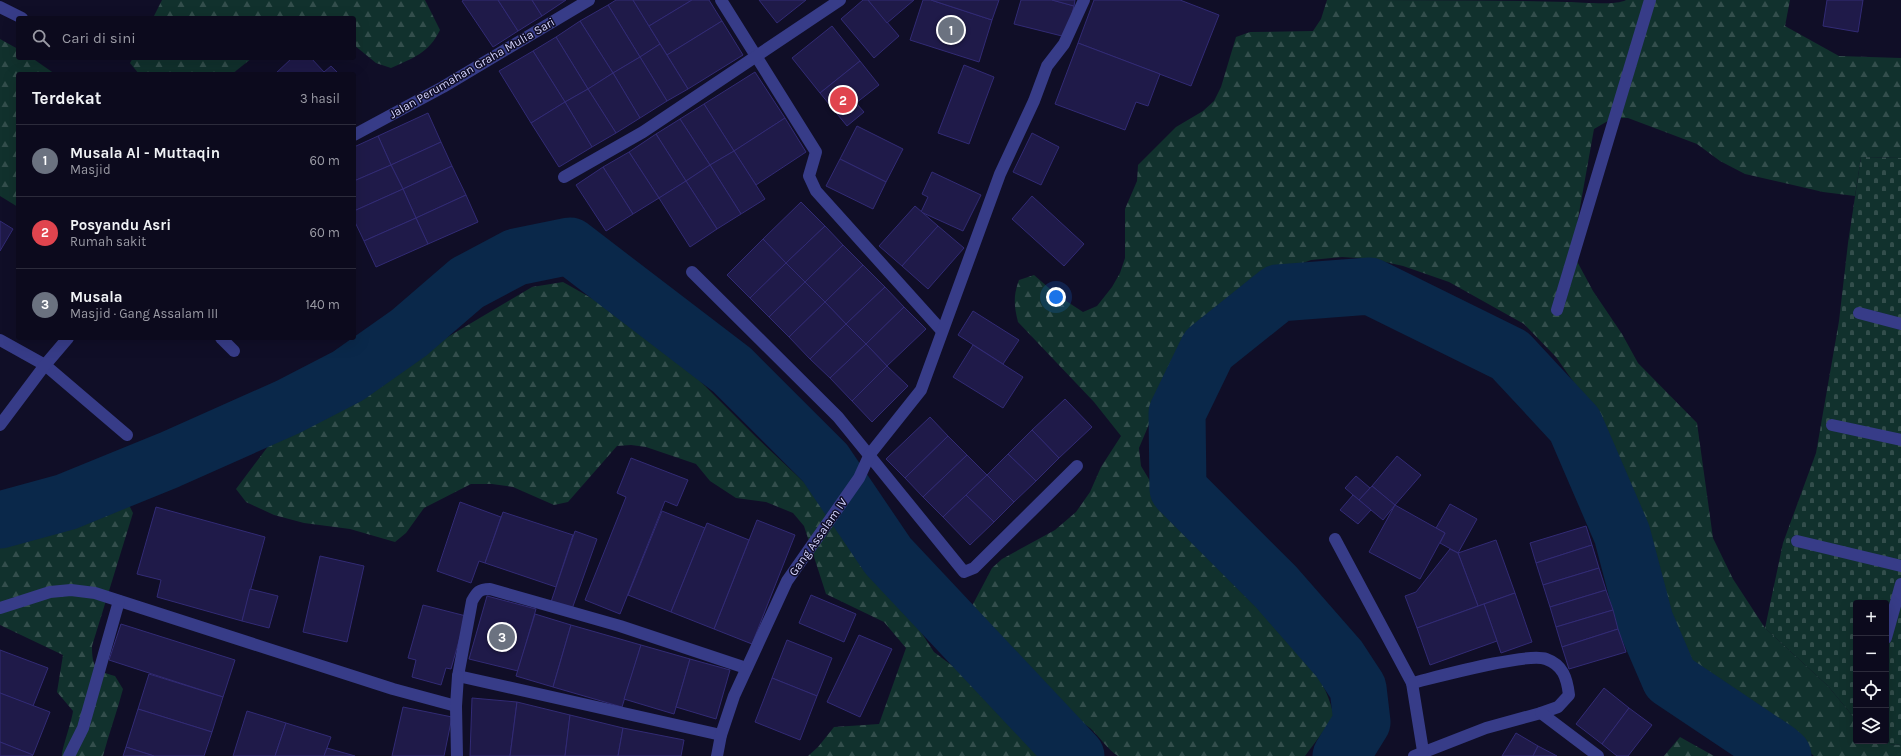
<!DOCTYPE html>
<html lang="id">
<head>
<meta charset="utf-8">
<style>
	:root { --surface:#0c0a1d; --page:#151326; --text:#f1f3f6; --muted:#9a9aa4; --line:#2c2b3b; --accent:#1a73e8 }
	body { margin:0; font-family:Karla,sans-serif; background:var(--page); color:var(--text) }
	.controls { position:absolute; right:12px; bottom:12px; display:grid; overflow:hidden; border-radius:4px; box-shadow:0 4px 16px #0002 }
	.controls button { width:36px; height:36px; display:grid; place-items:center; padding:0; border:0; border-bottom:1px solid var(--line); background:var(--surface); color:var(--text); font:20px sans-serif }
	.you { position:absolute; left:1056px; top:297px; width:14px; height:14px; margin:-10px; border:3px solid #fff; border-radius:50%; background:#1a73e8; box-shadow:0 0 0 6px #1a73e833 }
	.badge { display:grid; place-items:center; width:26px; height:26px; border-radius:50%; background:var(--accent); color:#fff; font-size:13px; font-weight:700 }
	.pin { position:absolute; translate:-50% -50%; border:2px solid #fff; box-shadow:0 1px 4px #0006 }
	.list { margin:0; padding:0; list-style:none }
	h2 { display:flex; justify-content:space-between; align-items:center; height:52px; margin:0; padding:0 16px; font-size:17px }
	h2 small { font-size:13px; font-weight:400; color:var(--muted) }
	.list li { display:grid; grid-template-columns:26px 1fr auto; gap:12px; align-items:center; box-sizing:border-box; height:72px; padding:0 16px; border-top:1px solid var(--line) }
	.list b { display:block; font-size:15px; white-space:nowrap }
	.list p { margin:0; font-size:13px; white-space:nowrap; color:var(--muted) }
	.list em { font-size:13px; font-style:normal; color:var(--muted) }
	.icon { flex:none; width:22px; height:22px; fill:none; stroke:currentColor; stroke-width:2; stroke-linecap:round; stroke-linejoin:round }
	.map { position:relative; flex:none; width:1901px; height:756px; overflow:hidden }
	.search { position:absolute; background:var(--surface); box-shadow:0 4px 16px #0002; left:16px; top:16px; width:340px; height:44px; display:flex; align-items:center; gap:10px; box-sizing:border-box; padding:0 14px; border-radius:4px; color:var(--muted); font-size:15px }
	.panel { position:absolute; background:var(--surface); box-shadow:0 4px 16px #0002; left:16px; top:72px; width:340px; height:268px; border-radius:4px }
	.map>svg:first-child { display:block }
	.forest { fill:url(#forest-firs) }
	.cemetery { fill:url(#cemetery-stones) }
	.lines { fill:none; stroke-linecap:round; stroke-linejoin:round }
	.river { stroke:#0a284a; stroke-width:57 }
	.building { fill:#1f1a49; stroke:#322b75 }
	.minor { stroke:#373c88; stroke-width:12 }
	.labels { text-anchor:middle; stroke-width:3; stroke-linejoin:round; paint-order:stroke }
	.street-label { font-size:12px; fill:#d5d4ff; stroke:#100e27 }
</style>
</head>
<body>
<div class="map">
<svg width="1901" height="756" viewBox="0 0 1901 756">
	<defs>
		<pattern id="forest-firs" width="22" height="20" patternUnits="userSpaceOnUse"><rect width="22" height="20" fill="#11312d"/><path d="M5 1l3.5 6h-7zM16 11l3.5 6h-7z" fill="#334e4c"/></pattern>
		<pattern id="cemetery-stones" width="16" height="16" patternUnits="userSpaceOnUse"><rect width="16" height="16" fill="#11312d"/><path d="M2 7V4a2 2 0 0 1 4 0v3zM10 15v-3a2 2 0 0 1 4 0v3z" fill="#334e4c"/></pattern>
	</defs>
	<rect width="100%" height="100%" fill="#100e27"/>
	<g class="forest">
		<path d="M162 0H425L440 30C429 53 413 58 391 68L376 63 354 45V18H153Z"/>
		<path d="M1327 0C1408 0 1488 0 1568 2 1582 2 1615 6 1626 0H1790L1785 26 1839 56 1901 58V158L1861 157 1855 196 1823 192 1745 174 1720 161 1697 144 1628 118H1613L1594 129 1572 252 1593 291 1622 334 1638 363 1697 423 1713 538 1733 579 1765 628 1828 686 1856 720V741H1874L1876 743 1901 745V756H1814L1776 723 1695 680 1653 593 1640 506 1606 449 1604 435 1591 407 1556 357 1524 324 1449 282 1403 266 1372 259 1342 257 1311 260 1271 275 1216 324 1166 384 1139 448 1141 466 1161 499 1166 513 1174 525 1200 545 1274 623C1301 642 1328 685 1334 717L1305 756H1118C1107 749 1100 737 1090 728 1082 722 1073 717 1066 710 1032 677 999 644 972 606L992 568 1002 559 1055 530 1076 512 1090 492 1101 467 1121 436 1094 402 1018 322C1014 306 1013 296 1019 280L1034 275 1057 295 1083 312 1097 306 1112 287 1120 273 1125 258V209L1137 181 1138 165 1176 127 1203 111 1214 101 1221 87 1236 37 1250 32 1313 31 1321 19Z"/>
		<path d="M0 39 18 49V58H32L55 74H18V207L0 196Z"/>
		<path d="M133 58H252L232 74H139L130 63Z"/>
		<path d="M563 282 651 332 756 437 825 502 882 573 934 652 982 688 995 695 1041 744 1051 756H808L818 747 834 727 879 724 906 648 884 622 826 594 804 526 793 513 766 502 736 498 710 481 696 464 646 447 631 445 617 446 568 502 554 505 513 487 492 484H471L424 508 406 533 395 542 350 529 304 523 274 515 246 502 236 489 293 413 321 406 350 395 532 287Z"/>
		<path d="M129 505 133 513 92 646C92 666 95 671 115 676L123 689C117 712 109 733 103 756H62C61 751 72 721 73 711L57 692 63 655 0 625V539L31 526 45 522 73 519Z"/>
		<path d="M1680 737 1714 756H1664Z"/>
	</g>
	<path class="cemetery" d="M1861 157 1901 158V745L1875 743 1874 741H1886V603H1856V720L1828 686 1765 628 1783 543 1816 453 1839 321 1848 243Z"/>
	<g class="lines">
		<g class="river">
			<path d="M0 520 66 502 169 460 288 407 348 376 409 333 467 283 516 257 570 246 732 370 825 463 888 556 1076 756"/>
			<path d="M1341 756 1362 722 1358 688 1339 659 1276 587 1178 489 1177 413 1208 349 1278 293 1370 286 1510 355 1575 425 1622 534 1645 621 1670 679 1776 750 1783 756"/>
		</g>
	</g>
	<g class="building">
		<path d="M464 0H498L518 31 493 47 462 1Z"/>
		<path d="M498 0H532L542 16 518 31Z"/>
		<path d="M532 0H566L542 16Z"/>
		<path d="M616 0H633L660 44 640 57 608 5Z"/>
		<path d="M633 0H692L649 26Z"/>
		<path d="M692 0H709L722 21 667 55 649 26Z"/>
		<path d="M759 0H806L777 23Z"/>
		<path d="M863 0H868L899 36 874 58 841 19Z"/>
		<path d="M868 0H914L887 23Z"/>
		<path d="M923 0H931L992 20 979 62 910 40Z"/>
		<path d="M931 0H999L992 20Z"/>
		<path d="M1021 0H1052L1074 6 1066 37 1014 24Z"/>
		<path d="M1052 0H1075L1074 6Z"/>
		<path d="M1094 0H1180L1219 15 1191 86 1078 43Z"/>
		<path d="M1827 0H1863L1858 32 1823 26Z"/>
		<path d="M608 5 640 57 613 73 580 21Z"/>
		<path d="M580 21 613 73 588 89 556 37Z"/>
		<path d="M722 21 743 55 688 89 667 55Z"/>
		<path d="M832 26 860 61 820 93 792 58Z"/>
		<path d="M556 37 588 89 565 102 533 51Z"/>
		<path d="M1078 43 1160 74 1148 106 1136 102 1125 130 1055 104Z"/>
		<path d="M660 44 688 89 667 101 640 57Z"/>
		<path d="M533 51 565 102 531 123 499 71Z"/>
		<path d="M640 57 667 101 640 118 613 73Z"/>
		<path d="M292 58H311L324 72 331 66 339 74H275Z"/>
		<path d="M860 61 879 85 856 103 864 112 847 126 820 93Z"/>
		<path d="M964 65 994 77 969 144 938 133Z"/>
		<path d="M755 72 785 118 734 151 704 104Z"/>
		<path d="M613 73 640 118 616 133 588 89Z"/>
		<path d="M588 89 616 133 592 147 565 102Z"/>
		<path d="M565 102 592 147 559 167 531 123Z"/>
		<path d="M704 104 734 151 710 165 680 119Z"/>
		<path d="M428 113 441 142 391 165 378 136Z"/>
		<path d="M785 118 806 152 756 185 734 151Z"/>
		<path d="M680 119 710 165 686 181 656 134Z"/>
		<path d="M857 126 903 149 886 182 840 159Z"/>
		<path d="M1032 133 1059 147 1041 185 1013 172Z"/>
		<path d="M656 134 686 181 659 198 629 152Z"/>
		<path d="M378 136 391 165 354 181V147Z"/>
		<path d="M441 142 452 166 403 189 391 165Z"/>
		<path d="M734 151 765 199 741 214 710 165Z"/>
		<path d="M629 152 659 198 633 214 603 167Z"/>
		<path d="M840 159 886 182 873 209 826 186Z"/>
		<path d="M391 165 403 189 354 211V181Z"/>
		<path d="M710 165 741 214 717 229 686 181Z"/>
		<path d="M452 166 466 195 416 218 403 189Z"/>
		<path d="M603 167 633 214 606 231 576 185Z"/>
		<path d="M932 172 981 195 963 231 921 212 928 197 922 194Z"/>
		<path d="M686 181 717 229 690 247 659 198Z"/>
		<path d="M403 189 416 218 364 241 354 220V211Z"/>
		<path d="M466 195 478 222 428 244 416 218Z"/>
		<path d="M1032 196 1084 244 1064 266 1012 219Z"/>
		<path d="M801 202 825 226 786 263 763 239Z"/>
		<path d="M915 206 938 226 902 266 879 246Z"/>
		<path d="M416 218 428 244 376 267 364 241Z"/>
		<path d="M0 221 13 229 0 251Z"/>
		<path d="M825 226 843 245 805 282 786 263Z"/>
		<path d="M938 226 964 248 928 289 902 266Z"/>
		<path d="M763 239 786 263 750 298 727 275Z"/>
		<path d="M843 245 863 265 825 302 805 282Z"/>
		<path d="M786 263 805 282 769 317 750 298Z"/>
		<path d="M863 265 885 287 846 324 825 302Z"/>
		<path d="M805 282 825 302 789 337 769 317Z"/>
		<path d="M885 287 904 307 866 344 846 324Z"/>
		<path d="M825 302 846 324 810 359 789 337Z"/>
		<path d="M904 307 926 329 887 366 866 344Z"/>
		<path d="M973 311 1019 340 1003 364 958 335Z"/>
		<path d="M846 324 866 344 830 378 810 359Z"/>
		<path d="M866 344 887 366 852 401 830 378Z"/>
		<path d="M973 345 1023 377 1003 408 953 377Z"/>
		<path d="M887 366 908 386 872 422 852 401Z"/>
		<path d="M1065 399 1092 427 1059 458 1032 430Z"/>
		<path d="M930 417 948 436 905 478 886 459Z"/>
		<path d="M1032 430 1059 458 1036 481 1008 454Z"/>
		<path d="M948 436 967 455 923 497 905 478Z"/>
		<path d="M1008 454 1036 481 1014 502 987 475Z"/>
		<path d="M967 455 987 475 943 517 923 497Z"/>
		<path d="M1397 456 1421 475 1395 505 1372 486Z"/>
		<path d="M631 458 688 480 677 506 665 501 620 614 585 600 626 497 617 493Z"/>
		<path d="M987 475 1014 502 994 522 966 495Z"/>
		<path d="M1356 476 1370 488 1359 500 1345 488Z"/>
		<path d="M1372 486 1395 505 1383 520 1359 500Z"/>
		<path d="M966 495 994 522 970 545 943 517Z"/>
		<path d="M1353 495 1371 510 1358 524 1340 510Z"/>
		<path d="M460 502 501 517 485 563 479 561 471 583 437 571Z"/>
		<path d="M1450 504 1477 519 1458 553 1440 543 1445 533 1436 528Z"/>
		<path d="M1395 505 1445 533 1420 579 1369 552Z"/>
		<path d="M156 507 265 537 242 621 157 597 161 580 137 574Z"/>
		<path d="M662 511 705 528 671 612 628 595Z"/>
		<path d="M503 512 573 535 556 587 485 563Z"/>
		<path d="M757 520 795 535 752 644 714 629Z"/>
		<path d="M707 523 749 540 714 629 671 612Z"/>
		<path d="M1586 526 1592 545 1536 563 1530 543Z"/>
		<path d="M575 531 597 539 572 609 551 602Z"/>
		<path d="M1496 540 1515 593 1478 606 1458 553Z"/>
		<path d="M1592 545 1599 568 1543 585 1536 563Z"/>
		<path d="M1450 549 1458 553 1478 606 1417 628 1405 596 1416 592Z"/>
		<path d="M320 556 364 566 347 642 303 632Z"/>
		<path d="M1599 568 1606 590 1550 607 1543 585Z"/>
		<path d="M250 589 278 596 269 628 242 621Z"/>
		<path d="M1606 590 1613 610 1556 627 1550 607Z"/>
		<path d="M1515 593 1532 642 1501 653 1484 604Z"/>
		<path d="M811 595 856 614 844 642 799 623Z"/>
		<path d="M487 596 536 609 518 671 469 659Z"/>
		<path d="M1484 604 1497 641 1430 665 1417 628Z"/>
		<path d="M423 605 466 616 451 669 446 668 441 685 412 677 416 660 408 658Z"/>
		<path d="M1613 610 1618 629 1562 647 1556 627Z"/>
		<path d="M535 614 571 625 553 687 516 676Z"/>
		<path d="M121 624 235 660 223 697 109 660Z"/>
		<path d="M571 625 641 645 622 707 553 687Z"/>
		<path d="M1618 629 1626 652 1569 669 1562 647Z"/>
		<path d="M859 635 892 649 860 717 827 702Z"/>
		<path d="M787 640 832 658 817 696 772 678Z"/>
		<path d="M641 645 690 659 674 714 624 699Z"/>
		<path d="M0 650 48 668 33 706 0 693Z"/>
		<path d="M690 659 730 670 716 719 676 707Z"/>
		<path d="M149 674 223 697 212 732 138 709Z"/>
		<path d="M772 678 817 696 800 740 755 722Z"/>
		<path d="M1604 688 1629 708 1602 744 1576 724Z"/>
		<path d="M0 693 50 712 33 755 0 742Z"/>
		<path d="M472 698 517 702 510 756H470Z"/>
		<path d="M517 702 570 715 565 756H510Z"/>
		<path d="M403 707 452 717 444 756H392Z"/>
		<path d="M1629 708 1652 725 1628 756H1617L1602 744Z"/>
		<path d="M138 709 212 732 204 756H154L126 747Z"/>
		<path d="M247 711 286 723 275 756H233Z"/>
		<path d="M570 715 623 728 618 756H565Z"/>
		<path d="M286 723 331 737 324 756H275Z"/>
		<path d="M623 728 684 740 681 756H618Z"/>
		<path d="M1516 733 1538 746 1533 756H1502Z"/>
		<path d="M0 742 33 755 32 756H0Z"/>
		<path d="M1538 746 1557 756H1533Z"/>
		<path d="M126 747 154 756H123Z"/>
		<path d="M327 748 355 756H324Z"/>
	</g>
	<g class="lines">
		<g class="minor">
			<path d="M721 0 816 152 809 176 816 191 942 331"/>
			<path d="M0 7 22 18"/>
			<path d="M354 135 443 87 589 0"/>
			<path d="M564 177 643 132 840 0"/>
			<path d="M692 272 838 417 964 572 974 568 1077 466"/>
			<path d="M1557 310 1650 0"/>
			<path d="M1859 313 1901 324"/>
			<path d="M221 338 234 351"/>
			<path d="M0 340 45 365 127 435"/>
			<path d="M0 425 45 365 68 338"/>
			<path d="M1832 425 1901 440"/>
			<path d="M1335 539 1412 683C1437 677 1527 652 1546 659 1563 665 1567 678 1569 695L1558 707 1541 713 1486 728 1414 756"/>
			<path d="M1797 541 1901 566"/>
			<path d="M0 608 50 592 71 590 95 593 393 689 456 706"/>
			<path d="M1886 638 1901 584"/>
			<path d="M1412 683 1423 751"/>
			<path d="M1541 713 1598 756"/>
			<path d="M721 735 458 676 472 601C477 592 479 589 490 589L620 626 746 668"/>
			<path d="M69 756 83 728 119 601"/>
			<path d="M457 756 456 706 458 676"/>
			<path d="M717 756 721 735 734 696 787 581 859 478 870 454 921 390 1000 174 1034 101 1047 66 1064 44 1084 0"/>
		</g>
	</g>
	<g class="labels">
		<g class="street-label">
			<text transform="translate(472 68) rotate(-30)" y="4">Jalan Perumahan Graha Mulia Sari</text>
			<text transform="translate(818 537) rotate(-55)" y="4">Gang Assalam IV</text>
		</g>
	</g>
</svg>
<div class="controls">
<button>+</button>
<button>−</button>
<button><svg class="icon" aria-label="locate" viewBox="0 0 24 24"><circle cx="12" cy="12" r="6"/><path d="M12 2v4M12 18v4M2 12h4M18 12h4"/></svg></button>
<button><svg class="icon" aria-label="layers" viewBox="0 0 24 24"><path d="M12 4l9 5-9 5-9-5zM3 14l9 5 9-5"/></svg></button>
</div>
<div class="you"></div>
<div class="pin badge" style="left:951px;top:30px;background:#6b7280">1</div>
<div class="pin badge" style="left:843px;top:100px;background:#e0444e">2</div>
<div class="pin badge" style="left:502px;top:637px;background:#6b7280">3</div>
<div class="search"><svg class="icon" aria-label="search" viewBox="0 0 24 24"><circle cx="10" cy="10" r="6"/><path d="M15 15l6 6"/></svg>Cari di sini</div>
<section class="panel">
<h2>Terdekat<small>3 hasil</small></h2>
<ul class="list">
<li><span class="badge" style="background:#6b7280">1</span><div><b>Musala Al - Muttaqin</b><p>Masjid</p></div><em>60 m</em></li>
<li><span class="badge" style="background:#e0444e">2</span><div><b>Posyandu Asri</b><p>Rumah sakit</p></div><em>60 m</em></li>
<li><span class="badge" style="background:#6b7280">3</span><div><b>Musala</b><p>Masjid · Gang Assalam III</p></div><em>140 m</em></li>
</ul>
</section>
</div>
</body>
</html>
